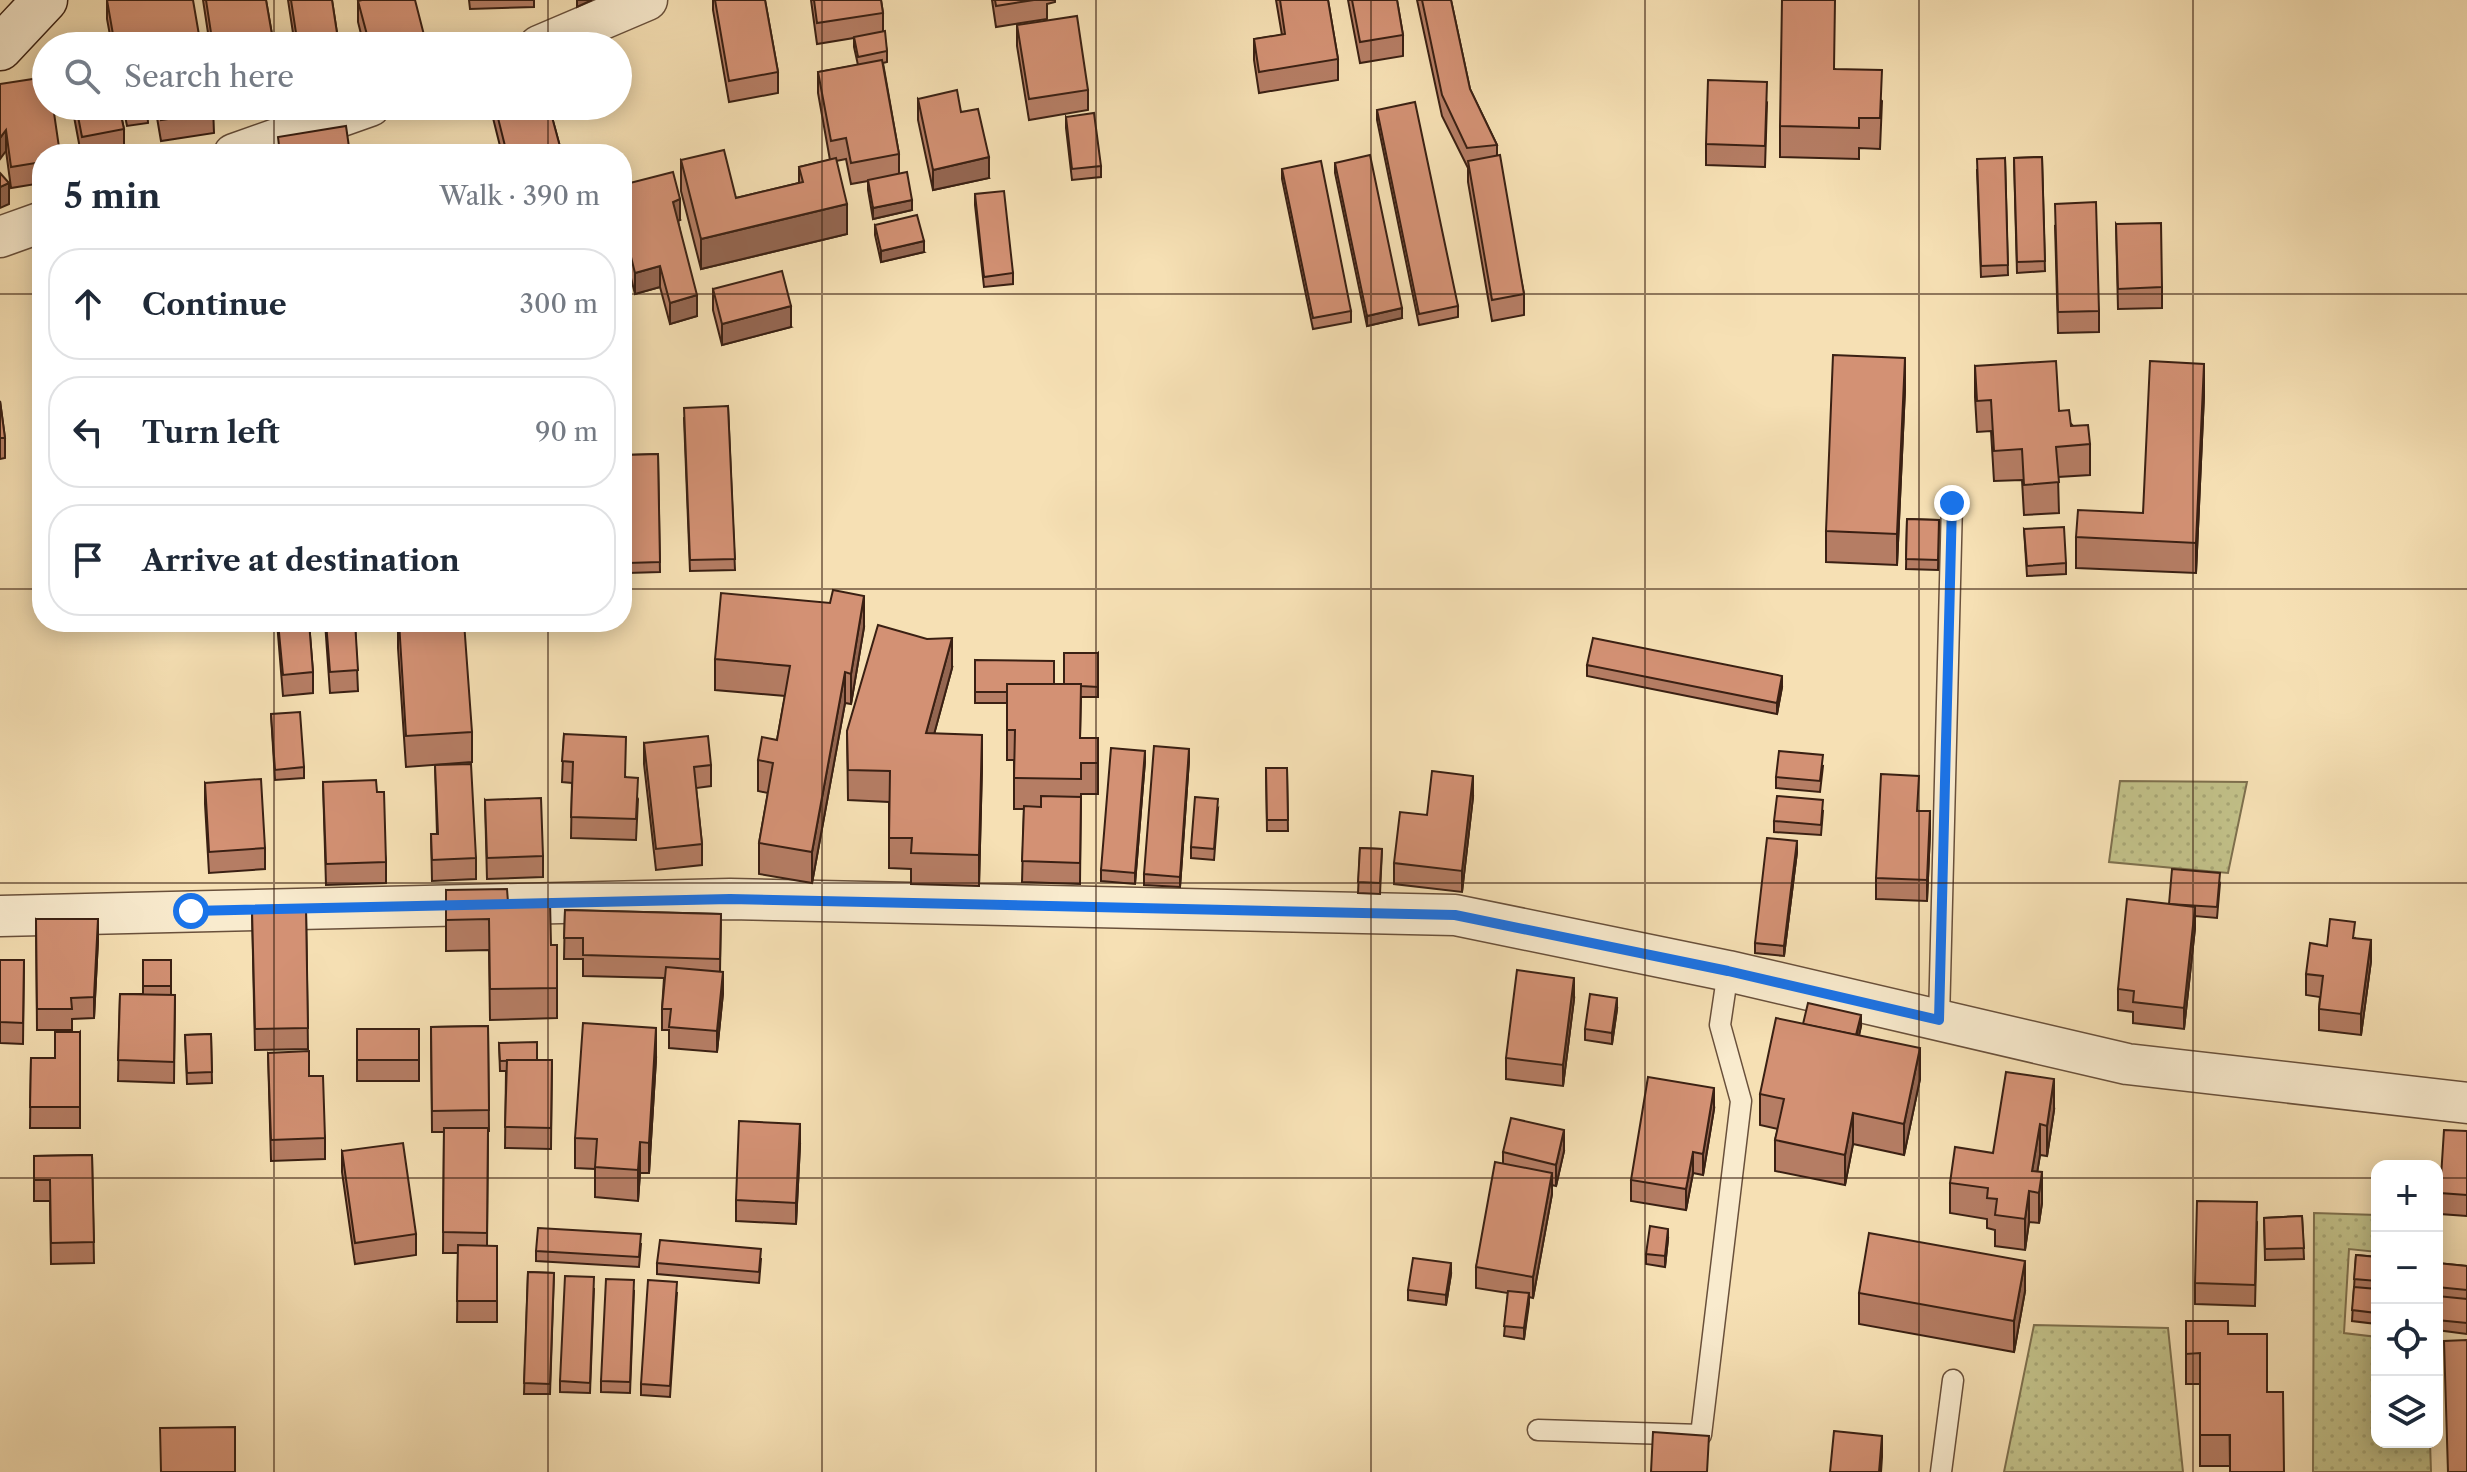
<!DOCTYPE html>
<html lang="en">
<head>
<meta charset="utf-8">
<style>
	:root { --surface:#fff; --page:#f2f2f3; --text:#1f2937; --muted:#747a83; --line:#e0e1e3 }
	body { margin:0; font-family:"Libre Caslon Text",serif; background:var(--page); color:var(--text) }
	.controls { position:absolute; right:24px; bottom:24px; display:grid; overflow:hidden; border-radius:16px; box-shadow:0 4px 20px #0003 }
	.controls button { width:72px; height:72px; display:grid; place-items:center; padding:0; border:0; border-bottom:2px solid var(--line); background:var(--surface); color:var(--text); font:40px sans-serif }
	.stop { position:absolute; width:24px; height:24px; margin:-18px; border:6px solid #1a73e8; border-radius:50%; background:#fff }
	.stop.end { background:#1a73e8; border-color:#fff; box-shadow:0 2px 8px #0008 }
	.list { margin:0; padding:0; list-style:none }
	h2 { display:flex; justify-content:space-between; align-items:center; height:104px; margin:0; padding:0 32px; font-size:34px }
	h2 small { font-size:26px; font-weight:400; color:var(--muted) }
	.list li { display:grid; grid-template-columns:52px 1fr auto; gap:24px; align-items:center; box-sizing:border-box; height:112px; margin:0 16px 16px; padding:0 16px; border:2px solid var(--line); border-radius:32px }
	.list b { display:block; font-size:30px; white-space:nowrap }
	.list em { font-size:26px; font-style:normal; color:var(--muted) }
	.icon { flex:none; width:44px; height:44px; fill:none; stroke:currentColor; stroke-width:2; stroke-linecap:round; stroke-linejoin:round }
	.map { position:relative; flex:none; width:2467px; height:1472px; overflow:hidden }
	.search { position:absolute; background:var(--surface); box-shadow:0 4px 20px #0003; left:32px; top:32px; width:600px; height:88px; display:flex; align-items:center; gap:20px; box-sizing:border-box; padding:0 28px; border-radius:44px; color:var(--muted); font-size:30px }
	.panel { position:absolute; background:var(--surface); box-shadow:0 4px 20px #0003; left:32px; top:144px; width:600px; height:488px; border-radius:32px }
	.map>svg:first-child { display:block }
	.park { fill:url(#park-dots); stroke:#7e704e; stroke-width:2 }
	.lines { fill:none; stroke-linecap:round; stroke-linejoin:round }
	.lane-casing { stroke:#69503b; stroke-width:23 }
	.street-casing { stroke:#69503b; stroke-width:43 }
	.secondary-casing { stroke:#3a2013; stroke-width:47 }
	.lane { stroke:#f9ebce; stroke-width:20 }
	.street { stroke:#f9ebce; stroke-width:40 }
	.secondary { stroke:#f9ebce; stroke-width:44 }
	.wall { fill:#b57d64; stroke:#3a2013; stroke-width:2 }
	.shaded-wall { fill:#946651; stroke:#3a2013; stroke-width:2 }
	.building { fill:#d39174; stroke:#3a2013; stroke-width:2 }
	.route { stroke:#1a73e8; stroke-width:10 }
	.grid { fill:none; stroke:#3a2013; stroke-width:2; stroke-opacity:0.55 }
</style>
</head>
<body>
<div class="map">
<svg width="2467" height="1472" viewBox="0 0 2467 1472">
	<defs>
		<pattern id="park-dots" width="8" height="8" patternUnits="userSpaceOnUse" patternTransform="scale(2)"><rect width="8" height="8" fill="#c2c189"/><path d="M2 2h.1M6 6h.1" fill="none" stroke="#a7a675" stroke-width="1.8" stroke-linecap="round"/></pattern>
	</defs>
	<rect width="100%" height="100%" fill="#f6e0b4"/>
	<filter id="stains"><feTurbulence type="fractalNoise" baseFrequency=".0025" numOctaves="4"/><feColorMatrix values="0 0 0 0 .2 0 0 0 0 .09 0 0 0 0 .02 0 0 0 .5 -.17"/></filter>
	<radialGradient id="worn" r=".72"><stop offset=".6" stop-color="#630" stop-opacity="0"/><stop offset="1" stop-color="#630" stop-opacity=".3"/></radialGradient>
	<g class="park">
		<path d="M2120 781 2247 782 2228 873 2109 862Z"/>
		<path d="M2314 1213 2377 1215V1252L2349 1249 2344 1333 2377 1337V1442H2430L2431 1472H2313Z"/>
		<path d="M2034 1325 2168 1328 2183 1472H2004Z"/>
	</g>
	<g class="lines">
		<g class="lane-casing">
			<g id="lane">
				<path d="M1939 1020 1952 503"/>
				<path d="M1538 1430 1701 1435 1741 1101 1720 1025 1728 971"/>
				<path d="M1941 1472 1953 1380"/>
			</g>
		</g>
		<g class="street-casing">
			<g id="street">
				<path d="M539 46 647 0"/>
				<path d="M234 154 370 106"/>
				<path d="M0 237 42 222"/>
				<path d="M0 916 730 899 1455 915 1728 971 2127 1064 2467 1103"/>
			</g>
		</g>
		<g class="secondary-casing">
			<path id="secondary" d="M0 48 45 0"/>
		</g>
		<use href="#lane" class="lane"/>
		<use href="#street" class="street"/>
		<use href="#secondary" class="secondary"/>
	</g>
	<g class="wall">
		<path d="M107 0 199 35V46H112L107 19Z"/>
		<path d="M203 0H266L274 46H210Z"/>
		<path d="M288 0H332L339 46H295Z"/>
		<path d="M469 0H534V7L470 9Z"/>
		<path d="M713 0H765L778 72V93L729 102 713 10Z"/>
		<path d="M811 0H881L883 13V32L887 51V62L883 63 899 154V173L912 210 873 219 868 190V181L851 184 846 159 836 161 847 234 701 269 681 191V160L736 198 799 183V167L830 160 818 93V72L858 65 854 47V38L817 44Z"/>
		<path d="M992 0H1055V2L1047 4V19L996 27Z"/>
		<path d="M1276 0H1328L1338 59V80L1259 93 1254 60V39L1282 35Z"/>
		<path d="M1348 0H1397L1403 35V56L1360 63Z"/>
		<path d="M1417 0H1451L1470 89 1497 145V156L1524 294V315L1492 321 1468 182V168L1442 116Z"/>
		<path d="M358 1 424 46H364L358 22Z"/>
		<path d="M1017 25 1088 90V110L1029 120 1017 46Z"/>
		<path d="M1835 69 1882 101 1880 149 1859 148V159L1780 157V126Z"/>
		<path d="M0 84 42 154V183L11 188 6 151Z"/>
		<path d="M918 99 989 178 933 190 918 120Z"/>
		<path d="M1767 103 1765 167 1706 165V144Z"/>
		<path d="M72 106H119L124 129V150L104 154H81Z"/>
		<path d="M123 106H147L148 123 127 126Z"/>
		<path d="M155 106H213L214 133 161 141Z"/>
		<path d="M490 106H549L562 154H502Z"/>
		<path d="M1377 110 1458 306V317L1419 325 1377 120Z"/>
		<path d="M1066 117 1101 166V177L1072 180 1066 128Z"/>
		<path d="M2042 157 2045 271 2017 273 2014 158Z"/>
		<path d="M2005 158 2008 275 1981 277 1977 170Z"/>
		<path d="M1335 163 1402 318 1367 326 1335 173Z"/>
		<path d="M1282 169 1351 311V322L1313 329 1282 179Z"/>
		<path d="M622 185 680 220 678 221 697 316 670 324 660 287 635 294 622 242Z"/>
		<path d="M975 194 1013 273V284L984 287 975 205Z"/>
		<path d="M2116 224 2162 287V308L2118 309Z"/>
		<path d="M875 225 924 252 881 262 875 235Z"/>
		<path d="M2055 225 2099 311V332L2058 333Z"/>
		<path d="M713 289 791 327 722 345 713 310Z"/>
		<path d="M1975 366 2059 411 2090 444V475L2058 477 2059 513 2024 515 2022 480 1994 481 1991 431 1977 432 1975 397Z"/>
		<path d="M1905 389 1897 565 1826 562V531Z"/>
		<path d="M2204 395 2196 573 2076 568V537L2143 513Z"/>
		<path d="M0 401 5 438V458L0 459Z"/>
		<path d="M728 406 735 570 690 571 684 418Z"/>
		<path d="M658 454 660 572 628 573 625 455Z"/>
		<path d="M1907 519 1939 520 1938 570 1906 569Z"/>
		<path d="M2024 529 2066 563V574L2027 576Z"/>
		<path d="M277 622H309L313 672V693L283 696Z"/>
		<path d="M325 622H355L358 691 330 693Z"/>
		<path d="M398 622 472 732V762L406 767 398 648Z"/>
		<path d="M864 627 851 704 845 703 812 883 759 874V843L768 793 758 791V760L777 740 785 696 715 690V659Z"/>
		<path d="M1098 653V697H1081L1080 738H1098V794H1081L1080 884 1022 882 1024 809H1014V760H1007V703H975V660L1054 684H1064Z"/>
		<path d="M1587 665 1782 687 1777 714 1587 676Z"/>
		<path d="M952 668 934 734 982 765 979 886 911 884V869L889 868V802L848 800 847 731Z"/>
		<path d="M271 714 304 767V778L275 780Z"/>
		<path d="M564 734 626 777 638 799 636 840 571 838 572 783 562 782Z"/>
		<path d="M644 743 711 765V786L696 788 702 844V865L656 870 644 764Z"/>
		<path d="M1189 760 1180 887 1144 885V874Z"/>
		<path d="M1145 761 1135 884 1101 881V870Z"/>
		<path d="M435 765 476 858V879L432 881 431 834H437Z"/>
		<path d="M1823 766 1820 792 1776 788V777Z"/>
		<path d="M1266 768H1287L1288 831H1267Z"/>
		<path d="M323 782 377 792 386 862V883L326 885Z"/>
		<path d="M205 783 265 848V869L209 873 205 804Z"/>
		<path d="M1473 797 1462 892 1394 884V863L1427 815Z"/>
		<path d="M485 800 543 856V877L487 879Z"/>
		<path d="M1218 809 1214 860 1191 858V847Z"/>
		<path d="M1823 811 1821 835 1774 832V821Z"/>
		<path d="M1918 811 1930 832 1927 901 1876 899V878Z"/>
		<path d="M1360 848 1382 849 1380 894 1358 893Z"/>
		<path d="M1797 852 1784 956 1755 953V943Z"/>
		<path d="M2220 883 2217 918 2195 916V928L2184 1029 2133 1023V1012L2118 1010V989L2169 904Z"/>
		<path d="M446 890 508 902 551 945H557V1018L490 1020 489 950 446 951Z"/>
		<path d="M306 909 308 1049 255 1050 252 910Z"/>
		<path d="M565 910 721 914 720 972 723 993 717 1052 669 1048V1030H662V1009L664 978 583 976V959H564Z"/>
		<path d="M36 919 98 940 94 1018 72 1019V1030H37Z"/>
		<path d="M2355 938 2371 961 2361 1035 2319 1030V1009L2320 997 2306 995V974L2327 946Z"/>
		<path d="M0 960H24L23 1044 0 1043Z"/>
		<path d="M143 960H171V995H175L174 1083 118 1081 120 994H143Z"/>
		<path d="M1574 999 1563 1086 1506 1079V1058Z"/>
		<path d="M1617 1009 1612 1044 1585 1040V1029Z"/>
		<path d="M1803 1024 1861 1026 1859 1035 1920 1079 1904 1155 1853 1144 1845 1185 1775 1171V1140L1778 1129 1760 1125V1094Z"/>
		<path d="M488 1026 489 1131H488L487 1246H497V1322H457L458 1253H443L444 1132H432L431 1027Z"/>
		<rect x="357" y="1029" width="62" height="52"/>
		<path d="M80 1032V1128H30L31 1058H55Z"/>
		<path d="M211 1034 212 1083 187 1084 185 1035Z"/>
		<path d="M499 1043 537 1060H552L551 1149 505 1148 506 1071H500Z"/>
		<path d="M268 1053 309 1076 325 1138V1159L271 1161Z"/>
		<path d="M656 1059 649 1173H640L638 1201 595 1197V1169L575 1168V1138Z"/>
		<path d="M1714 1109 1703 1175 1693 1173 1686 1210 1631 1201V1180Z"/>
		<path d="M2054 1110 2047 1156 2040 1155 2037 1172 2042 1203 2039 1223 2029 1222 2025 1250 1995 1246V1230L1987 1228V1219L1950 1213V1183Z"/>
		<path d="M2467 1131V1216L2440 1214V1193Z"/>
		<path d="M800 1145 796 1224 736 1221V1200Z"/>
		<path d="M342 1151 416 1234V1255L355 1264 342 1172Z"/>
		<path d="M1564 1151 1556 1186 1552 1185V1194L1533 1298 1529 1297 1524 1339 1504 1336 1508 1293 1476 1288V1267L1503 1164V1152Z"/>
		<path d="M92 1155 94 1263 51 1264 50 1201H34V1156Z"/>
		<path d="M2302 1216 2304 1259 2265 1260 2264 1218Z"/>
		<path d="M2257 1223 2255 1306 2195 1304V1283Z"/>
		<path d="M1668 1239 1665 1267 1646 1264V1254Z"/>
		<path d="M641 1244 639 1267 536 1261V1251Z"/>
		<path d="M2356 1255 2377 1257V1324L2352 1321Z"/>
		<path d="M761 1259 759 1283 657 1274V1263Z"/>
		<path d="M2437 1263 2467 1266V1334L2437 1330Z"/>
		<path d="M528 1272 554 1273 550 1394H524Z"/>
		<path d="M1451 1274 1446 1305 1408 1300V1290Z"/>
		<path d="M594 1288 590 1393 560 1392V1381Z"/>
		<path d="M634 1290 630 1393 601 1392V1381Z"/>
		<path d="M2025 1291 2014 1352 1859 1324V1293Z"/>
		<path d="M677 1292 670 1397 641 1395V1384Z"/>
		<path d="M2186 1321H2228L2230 1466H2200V1384H2186Z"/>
	</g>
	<g class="shaded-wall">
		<path d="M577 0H592L577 7Z"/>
		<path d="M424 35V46H380Z"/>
		<path d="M6 130V151L0 159V138Z"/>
		<path d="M989 157V178L933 190V170Z"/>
		<path d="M9 183V204L0 208V187Z"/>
		<path d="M680 199V220L673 222V202Z"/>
		<path d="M912 200V210L873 219V208Z"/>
		<path d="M847 204V234L701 269V239Z"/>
		<path d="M924 241V252L881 262V251Z"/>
		<path d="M660 266V287L635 294V273Z"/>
		<path d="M697 295V316L670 324V303Z"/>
		<path d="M791 306V327L722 345V324Z"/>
		<path d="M1402 308V318L1367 326V316Z"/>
		<path d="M1905 358V389L1897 565V534Z"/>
		<path d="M2204 364V395L2196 573V543Z"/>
		<path d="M864 596V627L851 704V674Z"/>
		<path d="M952 638V668L926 764V733Z"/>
		<path d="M845 672V703L812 883V852Z"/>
		<path d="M1782 676V687L1777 714V703Z"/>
		<path d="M982 735V765L979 886V855Z"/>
		<path d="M1189 749V760L1180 887V877Z"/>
		<path d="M1145 751V761L1135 884V873Z"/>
		<path d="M1473 776V797L1462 892V871Z"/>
		<path d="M1930 811V832L1927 901V880Z"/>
		<path d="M1797 841V852L1784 956V946Z"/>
		<path d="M2195 907V928L2184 1029V1008Z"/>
		<path d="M98 919V940L94 1018V997Z"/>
		<path d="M2371 940V961L2361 1035V1014Z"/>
		<path d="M723 972V993L717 1052V1031Z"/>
		<path d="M1574 978V999L1563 1086V1065Z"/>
		<path d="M1617 998V1009L1612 1044V1033Z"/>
		<path d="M1861 1015V1026L1855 1054V1043Z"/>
		<path d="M656 1028V1059L649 1173V1143Z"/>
		<path d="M1920 1048V1079L1904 1155V1124Z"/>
		<path d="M2054 1079V1110L2047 1156V1126Z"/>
		<path d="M1714 1088V1109L1703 1175V1154Z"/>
		<path d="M1853 1113V1144L1845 1185V1155Z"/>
		<path d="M800 1124V1145L796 1224V1203Z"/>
		<path d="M2040 1124V1155L2034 1192 2032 1171Z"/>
		<path d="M1564 1130V1151L1556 1186V1165Z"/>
		<path d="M640 1142V1173L638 1201V1170Z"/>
		<path d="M1693 1152V1173L1686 1210V1189Z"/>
		<path d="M2042 1172V1203L2039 1223V1193Z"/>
		<path d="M1552 1173V1194L1533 1298V1277Z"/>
		<path d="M2029 1191V1222L2025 1250V1219Z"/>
		<path d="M1668 1229V1239L1665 1267V1256Z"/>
		<path d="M2025 1261V1291L2014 1352V1321Z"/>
		<path d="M1451 1263V1274L1446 1305V1295Z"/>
		<path d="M1529 1293V1304L1524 1339V1328Z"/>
		<path d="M1882 1436V1457L1881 1472H1879Z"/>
	</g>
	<g class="building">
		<path d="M107 0H193L199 35 134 46H115Z"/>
		<path d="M206 0H266L274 46H213Z"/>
		<path d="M291 0H332L339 46H298Z"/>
		<path d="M362 0H415L424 35 380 46H370L358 1Z"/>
		<path d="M715 0H765L778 72 729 81Z"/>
		<path d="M814 0H881L883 13 817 23Z"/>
		<path d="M995 0H1034L996 6Z"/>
		<path d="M1280 0H1328L1338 59 1259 72 1254 39 1285 34Z"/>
		<path d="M1352 0H1397L1403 35 1360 42Z"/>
		<path d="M1422 0H1451L1470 89 1497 145 1467 148 1442 95Z"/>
		<path d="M1782 0H1835L1834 69 1882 70 1880 118H1859V128L1780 126Z"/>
		<path d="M1077 16 1088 90 1029 99 1017 25Z"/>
		<path d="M885 31 887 51 858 57 854 37Z"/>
		<path d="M882 60 899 154 851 163 846 138 831 141 818 72Z"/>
		<path d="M46 77V106H53L60 154H42V162L11 167 6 130 0 138V84Z"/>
		<path d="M1708 80 1767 82 1765 146 1706 144Z"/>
		<path d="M957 90 961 112 978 109 989 157 933 170 918 99Z"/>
		<path d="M1415 102 1458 306 1419 314 1377 110Z"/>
		<path d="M76 106H119L124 129 82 137Z"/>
		<path d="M125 106H147L148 112 127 115Z"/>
		<path d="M159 106H213L214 112 161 120Z"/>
		<path d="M495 106H549L562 154H507Z"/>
		<path d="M1094 113 1101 166 1072 169 1066 117Z"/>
		<path d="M346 126 350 154H280L278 137Z"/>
		<path d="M724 150 736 198 803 182 799 167 836 158 847 204 701 239 681 160Z"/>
		<path d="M1370 155 1402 308 1367 316 1335 163Z"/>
		<path d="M1500 155 1524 294 1492 300 1468 161Z"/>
		<path d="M2042 157 2045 261 2017 262 2014 158Z"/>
		<path d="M2005 158 2008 265 1981 266 1977 159Z"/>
		<path d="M1321 161 1351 311 1313 318 1282 169Z"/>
		<path d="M673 172 680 199 673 202 697 295 670 303 660 266 635 273 622 221V185Z"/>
		<path d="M907 172 912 200 873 208 868 180Z"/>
		<path d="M0 173 9 183 0 187Z"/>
		<path d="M1004 191 1013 273 984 277 975 194Z"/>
		<path d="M2096 202 2099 311 2058 312 2055 204Z"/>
		<path d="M917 215 924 241 881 251 875 225Z"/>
		<path d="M2161 223 2162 287 2118 289 2116 224Z"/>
		<path d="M782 271 791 306 722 324 713 289Z"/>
		<path d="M1833 355 1905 358 1897 534 1826 531Z"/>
		<path d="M2056 361 2059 411 2069 410 2071 426 2088 425 2090 444 2056 447 2059 482 2024 485 2022 449 1994 451 1991 400 1977 401 1975 366Z"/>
		<path d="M2150 361 2204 364 2196 543 2076 537 2078 510 2143 513Z"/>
		<path d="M0 401 5 438H0Z"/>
		<path d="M728 406 735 559 690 560 684 408Z"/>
		<path d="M658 454 660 562 628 563 625 455Z"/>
		<path d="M1907 519 1939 520 1938 560 1906 559Z"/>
		<path d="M2064 527 2066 563 2027 566 2024 529Z"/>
		<path d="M833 590 864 596 851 674 845 672 812 852 759 843 773 763 758 760 762 737 777 740 790 666 715 659 721 593 830 603Z"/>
		<path d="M278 622H309L313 672 283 675Z"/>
		<path d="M326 622H355L358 670 330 672Z"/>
		<path d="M399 622H464L472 732 406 736Z"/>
		<path d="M878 625 927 639 952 638 926 733 982 735 979 855 911 853 912 838H889L890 771 848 770 847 731Z"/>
		<path d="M1593 638 1782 676 1777 703 1587 665Z"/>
		<path d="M1064 653H1098V687L1081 686V684H1064Z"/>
		<path d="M975 660 1054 661V684H1007V692H975Z"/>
		<path d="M1007 684H1081L1080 738H1098V763H1081V779L1014 778 1015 730H1007Z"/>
		<path d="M300 712 304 767 275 770 271 714Z"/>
		<path d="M564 734 626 737 625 777 638 778 636 819 571 817 573 762 562 761Z"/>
		<path d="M708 736 711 765 694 767 702 844 656 849 644 743Z"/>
		<path d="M1154 746 1189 749 1180 877 1144 874Z"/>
		<path d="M1111 748 1145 751 1135 873 1101 870Z"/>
		<path d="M1779 751 1823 755 1820 781 1776 777Z"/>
		<path d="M471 764 476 858 432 860 431 834H438L435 765Z"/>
		<path d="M1266 768H1287L1288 820H1267Z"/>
		<path d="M1432 771 1473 776 1462 871 1394 863 1400 812 1427 815Z"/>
		<path d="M1881 774 1919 776 1917 811H1930L1927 880 1876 878Z"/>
		<path d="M261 779 265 848 209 852 205 783Z"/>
		<path d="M376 780 377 792H384L386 862 326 864 323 782Z"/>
		<path d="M1041 796 1081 797 1080 863 1022 861 1024 806 1041 807Z"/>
		<path d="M1777 796 1823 800 1821 825 1774 821Z"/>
		<path d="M1195 797 1218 799 1214 849 1191 847Z"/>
		<path d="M541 798 543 856 487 858 485 800Z"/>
		<path d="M1767 838 1797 841 1784 946 1755 943Z"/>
		<path d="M1360 848 1382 849 1380 883 1358 882Z"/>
		<path d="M2172 869 2220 873 2217 907 2169 904Z"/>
		<path d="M507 889 508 902 550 901 551 945H557V988L490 989 489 919 446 920V890Z"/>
		<path d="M2127 899 2195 907 2184 1008 2133 1002 2134 991 2118 989Z"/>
		<path d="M306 909 308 1028 255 1029 252 910Z"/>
		<path d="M565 910 721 914 720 959 583 955V938H564Z"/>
		<path d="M36 919H98L94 997 71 998 72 1009H37Z"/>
		<path d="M2330 919 2355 922 2353 938 2371 940 2361 1014 2319 1009 2323 976 2306 974 2310 943 2327 946Z"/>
		<path d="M0 960H24L23 1023 0 1022Z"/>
		<rect x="143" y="960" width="28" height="26"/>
		<path d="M666 967 723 972 717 1031 669 1027 671 1009H662Z"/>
		<path d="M1517 970 1574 978 1563 1065 1506 1058Z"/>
		<path d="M120 994 175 995 174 1062 118 1060Z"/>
		<path d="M1590 994 1617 998 1612 1033 1585 1029Z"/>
		<path d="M1808 1003 1861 1015 1856 1035 1803 1024Z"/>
		<path d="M1776 1018 1920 1048 1904 1124 1853 1113 1845 1155 1775 1140 1784 1099 1760 1094Z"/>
		<path d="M583 1023 656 1028 649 1143 640 1142 638 1170 595 1167 597 1139 575 1138Z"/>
		<path d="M488 1026 489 1110 432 1111 431 1027Z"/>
		<rect x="357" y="1029" width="62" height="31"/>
		<path d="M55 1032H80V1107H30L31 1058H55Z"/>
		<path d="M211 1034 212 1072 187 1073 185 1035Z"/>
		<path d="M537 1042V1060L500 1061 499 1043Z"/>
		<path d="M309 1051V1076H323L325 1138 271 1140 268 1053Z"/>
		<path d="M507 1060H552L551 1128 505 1127Z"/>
		<path d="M2006 1072 2054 1079 2047 1126 2040 1124 2032 1171 2042 1172 2039 1193 2029 1191 2025 1219 1995 1215 1997 1199 1987 1198 1988 1188 1950 1183 1955 1147 1993 1153Z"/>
		<path d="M1648 1077 1714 1088 1703 1154 1693 1152 1686 1189 1631 1180Z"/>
		<path d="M1511 1118 1564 1130 1556 1165 1503 1152Z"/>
		<path d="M739 1121 800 1124 796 1203 736 1200Z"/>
		<path d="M444 1128H488L487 1233 443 1232Z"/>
		<path d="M2444 1130 2467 1131V1195L2440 1193Z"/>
		<path d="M403 1143 416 1234 355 1243 342 1151Z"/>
		<path d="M92 1155 94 1242 51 1243 50 1180H34V1156Z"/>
		<path d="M1495 1162 1552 1173 1533 1277 1476 1267Z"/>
		<path d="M2197 1201 2257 1202 2255 1285 2195 1283Z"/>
		<path d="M2302 1216 2304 1248 2265 1249 2264 1218Z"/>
		<path d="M1650 1226 1668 1229 1665 1256 1646 1254Z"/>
		<path d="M538 1228 641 1234 639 1257 536 1251Z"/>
		<path d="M1869 1233 2025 1261 2014 1321 1859 1293Z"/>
		<path d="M660 1240 761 1249 759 1272 657 1263Z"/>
		<path d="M458 1245 497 1246V1301H457Z"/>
		<path d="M2356 1255 2377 1257V1281L2354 1279Z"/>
		<path d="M1413 1258 1451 1263 1446 1295 1408 1290Z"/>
		<path d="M2437 1263 2467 1266V1290L2437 1287Z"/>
		<path d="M528 1272 554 1273 550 1384 524 1383Z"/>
		<path d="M565 1276 594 1277 590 1383 560 1381Z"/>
		<path d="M606 1279 634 1280 630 1382 601 1381Z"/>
		<path d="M648 1280 677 1282 670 1386 641 1384Z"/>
		<path d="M2354 1287 2377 1289V1313L2352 1310Z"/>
		<path d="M1508 1291 1529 1293 1524 1328 1504 1326Z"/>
		<path d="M2437 1296 2467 1299V1323L2437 1320Z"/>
		<path d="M2186 1321H2228V1334H2267V1392H2283L2284 1472H2230V1435H2200V1353L2186 1354Z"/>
		<path d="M2467 1340V1472H2448L2444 1341Z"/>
		<path d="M235 1427V1472H161L160 1428Z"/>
		<path d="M1834 1431 1882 1436 1879 1472H1830Z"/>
		<path d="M1653 1432 1709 1436 1707 1472H1651Z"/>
	</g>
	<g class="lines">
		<path class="route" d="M191 911 730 899 1455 915 1728 971 1939 1020 1952 503"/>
	</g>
	<path class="grid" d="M274 0V46M548 0V46M822 0V1472M1096 0V1472M1371 0V1472M1645 0V1472M1919 0V1472M2193 0V1472M274 106V154M548 106V154M0 294H42M622 294H2467M0 589H42M622 589H2467M274 622V1472M548 622V1472M0 883H2467M0 1178H2377M2437 1178H2467"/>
	<rect width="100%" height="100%" filter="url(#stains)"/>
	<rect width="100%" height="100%" fill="url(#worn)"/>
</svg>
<div class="controls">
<button>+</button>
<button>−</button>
<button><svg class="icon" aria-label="locate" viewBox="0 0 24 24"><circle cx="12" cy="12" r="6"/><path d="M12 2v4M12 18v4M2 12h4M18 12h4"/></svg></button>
<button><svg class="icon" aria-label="layers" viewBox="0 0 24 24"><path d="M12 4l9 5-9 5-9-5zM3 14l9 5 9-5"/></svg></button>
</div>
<div class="stop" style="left:191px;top:911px"></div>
<div class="stop end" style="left:1952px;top:503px"></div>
<div class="search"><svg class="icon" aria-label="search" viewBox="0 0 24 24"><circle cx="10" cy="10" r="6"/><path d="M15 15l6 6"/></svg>Search here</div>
<section class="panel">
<h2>5 min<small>Walk · 390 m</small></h2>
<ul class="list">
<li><svg class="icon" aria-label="ahead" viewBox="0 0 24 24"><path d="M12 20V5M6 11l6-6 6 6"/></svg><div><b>Continue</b></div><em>300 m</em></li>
<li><svg class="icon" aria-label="left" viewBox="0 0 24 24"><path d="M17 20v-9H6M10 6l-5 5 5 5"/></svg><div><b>Turn left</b></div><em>90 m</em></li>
<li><svg class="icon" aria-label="arrive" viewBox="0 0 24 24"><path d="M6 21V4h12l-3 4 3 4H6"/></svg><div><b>Arrive at destination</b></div></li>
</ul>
</section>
</div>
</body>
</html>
